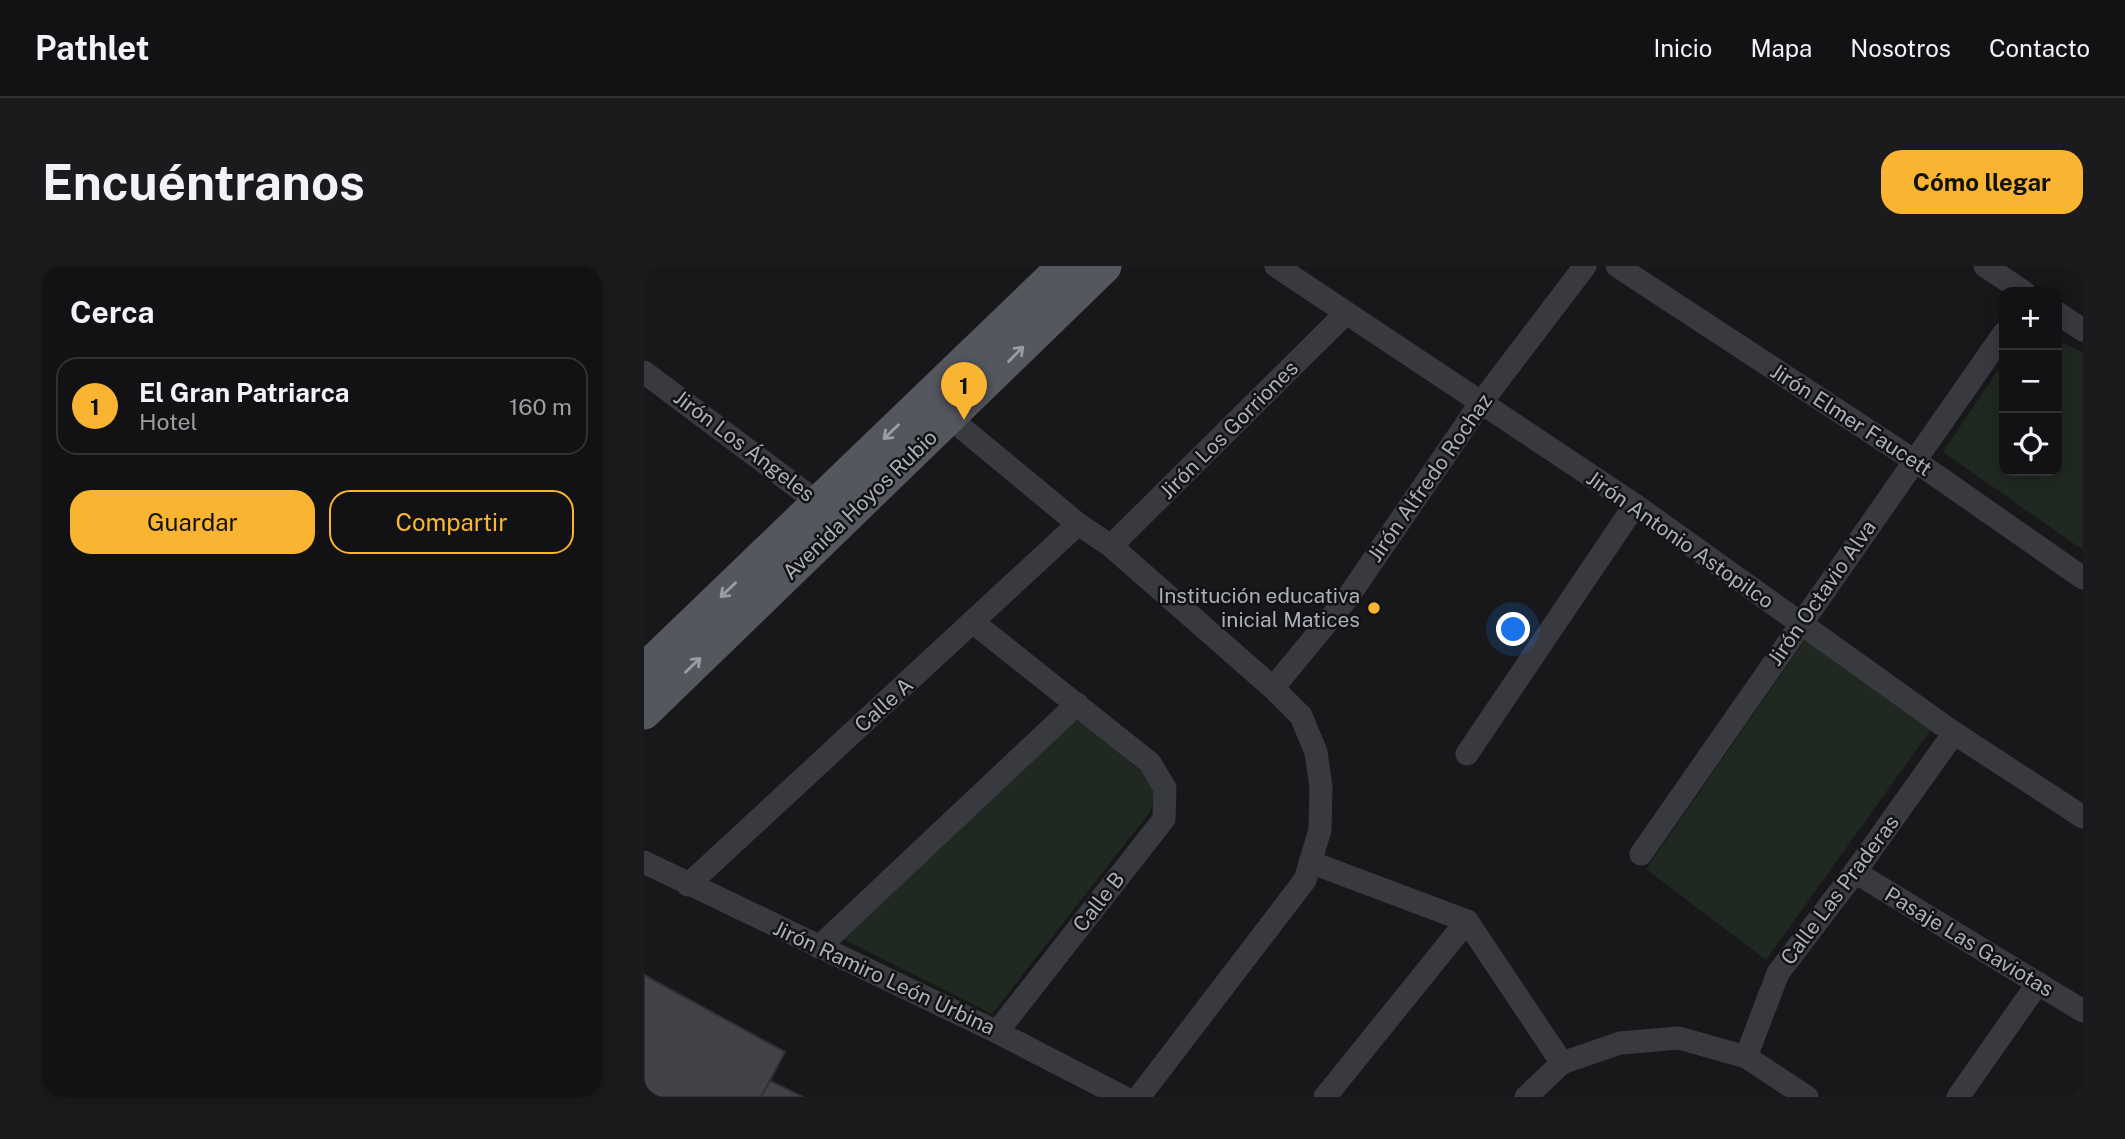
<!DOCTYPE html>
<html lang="es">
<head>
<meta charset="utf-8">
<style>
	:root { --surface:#121214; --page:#1b1b1d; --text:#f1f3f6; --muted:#9c9ea0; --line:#313234; --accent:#f9b531 }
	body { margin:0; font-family:"Public Sans",sans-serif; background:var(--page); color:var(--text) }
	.controls { position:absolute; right:21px; top:21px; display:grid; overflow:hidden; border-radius:14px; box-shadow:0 4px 18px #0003 }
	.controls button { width:63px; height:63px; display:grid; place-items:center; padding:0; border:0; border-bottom:2px solid var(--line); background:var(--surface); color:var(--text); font:35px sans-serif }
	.you { position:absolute; left:870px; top:364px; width:24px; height:24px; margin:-18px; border:5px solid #fff; border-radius:50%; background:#1a73e8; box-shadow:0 0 0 10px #1a73e833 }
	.badge { display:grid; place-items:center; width:46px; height:46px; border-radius:50%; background:var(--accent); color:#111; font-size:23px; font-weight:700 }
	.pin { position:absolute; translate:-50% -58px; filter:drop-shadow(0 2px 4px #0008) }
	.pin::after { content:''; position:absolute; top:37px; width:24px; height:21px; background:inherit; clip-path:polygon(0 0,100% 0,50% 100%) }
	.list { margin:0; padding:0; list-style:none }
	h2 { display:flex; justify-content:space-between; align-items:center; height:91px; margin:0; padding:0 28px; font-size:30px }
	h2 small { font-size:23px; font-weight:400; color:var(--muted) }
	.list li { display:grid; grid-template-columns:46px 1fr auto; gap:21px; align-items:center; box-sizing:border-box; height:98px; margin:0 14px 14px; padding:0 14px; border:2px solid var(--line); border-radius:21px }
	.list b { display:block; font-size:26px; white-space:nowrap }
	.list p { margin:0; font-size:23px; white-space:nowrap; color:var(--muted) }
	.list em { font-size:23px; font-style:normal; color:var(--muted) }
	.actions { display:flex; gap:14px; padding:21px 28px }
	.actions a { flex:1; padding:16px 0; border:2px solid var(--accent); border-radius:21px; text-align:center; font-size:24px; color:var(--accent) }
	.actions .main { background:var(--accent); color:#111 }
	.icon { flex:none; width:38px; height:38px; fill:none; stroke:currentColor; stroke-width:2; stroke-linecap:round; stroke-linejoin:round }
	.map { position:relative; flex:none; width:1439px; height:831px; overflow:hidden; border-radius:21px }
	header { display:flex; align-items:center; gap:42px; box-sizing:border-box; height:98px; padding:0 35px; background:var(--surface); border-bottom:2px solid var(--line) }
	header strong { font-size:33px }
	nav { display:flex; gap:38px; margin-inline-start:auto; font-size:24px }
	.intro { display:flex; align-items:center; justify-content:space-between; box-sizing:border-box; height:168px; padding:0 42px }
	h1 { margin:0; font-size:49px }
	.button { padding:18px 32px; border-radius:21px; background:var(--accent); color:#111; font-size:24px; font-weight:700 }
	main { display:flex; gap:42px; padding:0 42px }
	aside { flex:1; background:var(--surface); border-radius:21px; box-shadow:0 4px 18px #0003 }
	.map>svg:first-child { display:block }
	.green { fill:#1f2821 }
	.building { fill:#424347; stroke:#323236; stroke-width:2 }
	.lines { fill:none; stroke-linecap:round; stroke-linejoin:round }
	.street { stroke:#393a3f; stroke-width:23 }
	.primary { stroke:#55575e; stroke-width:35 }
	.oneway { stroke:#999da8 }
	.poi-dot { fill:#f9b531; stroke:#131315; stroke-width:2.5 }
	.labels { text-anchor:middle; stroke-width:5; stroke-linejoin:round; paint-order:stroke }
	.street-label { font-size:21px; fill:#aaafba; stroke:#131315 }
	.poi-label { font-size:21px; fill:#aaafba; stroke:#131315; text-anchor:end }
</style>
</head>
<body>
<header>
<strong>Pathlet</strong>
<nav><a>Inicio</a><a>Mapa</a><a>Nosotros</a><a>Contacto</a></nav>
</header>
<div class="intro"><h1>Encuéntranos</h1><a class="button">Cómo llegar</a></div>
<main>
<aside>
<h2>Cerca<small></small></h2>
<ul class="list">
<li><span class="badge">1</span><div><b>El Gran Patriarca</b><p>Hotel</p></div><em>160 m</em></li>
</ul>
<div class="actions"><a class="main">Guardar</a><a>Compartir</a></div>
</aside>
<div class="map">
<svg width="1439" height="831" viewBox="0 0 1439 831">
	<rect width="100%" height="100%" fill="#18181a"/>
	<g class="green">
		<path d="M1413 74 1439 86V284L1299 186 1360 95V205H1413Z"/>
		<path d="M1161 374 1288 462 1122 694 1002 603Z"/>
		<path d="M433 452 501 509C511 522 512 531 506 546L348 748 197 672Z"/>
	</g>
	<g class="building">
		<path d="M0 709 141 786 117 831H0Z"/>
		<path d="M126 815 159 831H117Z"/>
	</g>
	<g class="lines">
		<g class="street">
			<path d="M632 0 991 239 1310 467 1439 551"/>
			<path d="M973 0 1280 201 1439 312"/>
			<path d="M1341 0 1380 26"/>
			<path d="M1413 47 1439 64"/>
			<path d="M0 106 185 245"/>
			<path d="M295 143 434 258 467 280 629 422 657 450 672 486 677 521 676 564 661 614 495 831"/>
			<path d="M467 280 702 47"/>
			<path d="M330 357 506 497 521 522 520 553 353 766"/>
			<path d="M629 422 704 331 836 138 941 0"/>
			<path d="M823 488 991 239"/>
			<path d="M997 588 1360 67"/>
			<path d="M0 596 353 766 479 831"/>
			<path d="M666 596 823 655 918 797"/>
			<path d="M1211 606 1439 745"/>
			<path d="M44 619 434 258"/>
			<path d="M175 681 433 438"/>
			<path d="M1102 791 1134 707 1211 606 1310 467"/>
			<path d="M681 831 823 655"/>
			<path d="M882 831 918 797 976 777 1035 772 1102 791 1163 831"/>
			<path d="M1314 831 1394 717"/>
		</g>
		<g class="primary">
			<path d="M0 405 421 0"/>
			<path d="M0 446 460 0"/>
		</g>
	</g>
	<defs><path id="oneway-shaft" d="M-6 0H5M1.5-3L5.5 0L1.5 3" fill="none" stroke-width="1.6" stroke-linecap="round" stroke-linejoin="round" transform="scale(1.75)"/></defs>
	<g class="oneway">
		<use href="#oneway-shaft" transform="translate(372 88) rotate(-45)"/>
		<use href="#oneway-shaft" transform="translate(247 166) rotate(136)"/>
		<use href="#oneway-shaft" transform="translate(84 324) rotate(136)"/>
		<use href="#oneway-shaft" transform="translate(49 399) rotate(-44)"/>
	</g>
	<circle class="poi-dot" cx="730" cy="342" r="7"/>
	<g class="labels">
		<g class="street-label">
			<text transform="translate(1207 154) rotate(33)" y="7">Jirón Elmer Faucett</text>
			<text transform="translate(585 164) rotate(-45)" y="7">Jirón Los Gorriones</text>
			<text transform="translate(100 180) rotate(37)" y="7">Jirón Los Ángeles</text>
			<text transform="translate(786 212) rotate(-55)" y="7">Jirón Alfredo Rochaz</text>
			<text transform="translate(216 239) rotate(-44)" y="7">Avenida Hoyos Rubio</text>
			<text transform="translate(1036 274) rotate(35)" y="7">Jirón Antonio Astopilco</text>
			<text transform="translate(1178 327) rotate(-55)" y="7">Jirón Octavio Alva</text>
			<text transform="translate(240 439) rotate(-42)" y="7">Calle A</text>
			<text transform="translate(1196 624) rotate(-53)" y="7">Calle Las Praderas</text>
			<text transform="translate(455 636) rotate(-52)" y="7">Calle B</text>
			<text transform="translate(1325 676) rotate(31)" y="7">Pasaje Las Gaviotas</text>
			<text transform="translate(240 712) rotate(25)" y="7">Jirón Ramiro León Urbina</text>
		</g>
		<g class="poi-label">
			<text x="716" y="337">Institución educativa<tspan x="716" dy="24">inicial Matices</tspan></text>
		</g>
	</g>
</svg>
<div class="controls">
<button>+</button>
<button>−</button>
<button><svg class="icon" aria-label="locate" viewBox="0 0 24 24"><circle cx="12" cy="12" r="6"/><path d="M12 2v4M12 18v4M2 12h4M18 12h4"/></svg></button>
</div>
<div class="you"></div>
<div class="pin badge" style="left:320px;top:154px">1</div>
</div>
</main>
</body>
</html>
